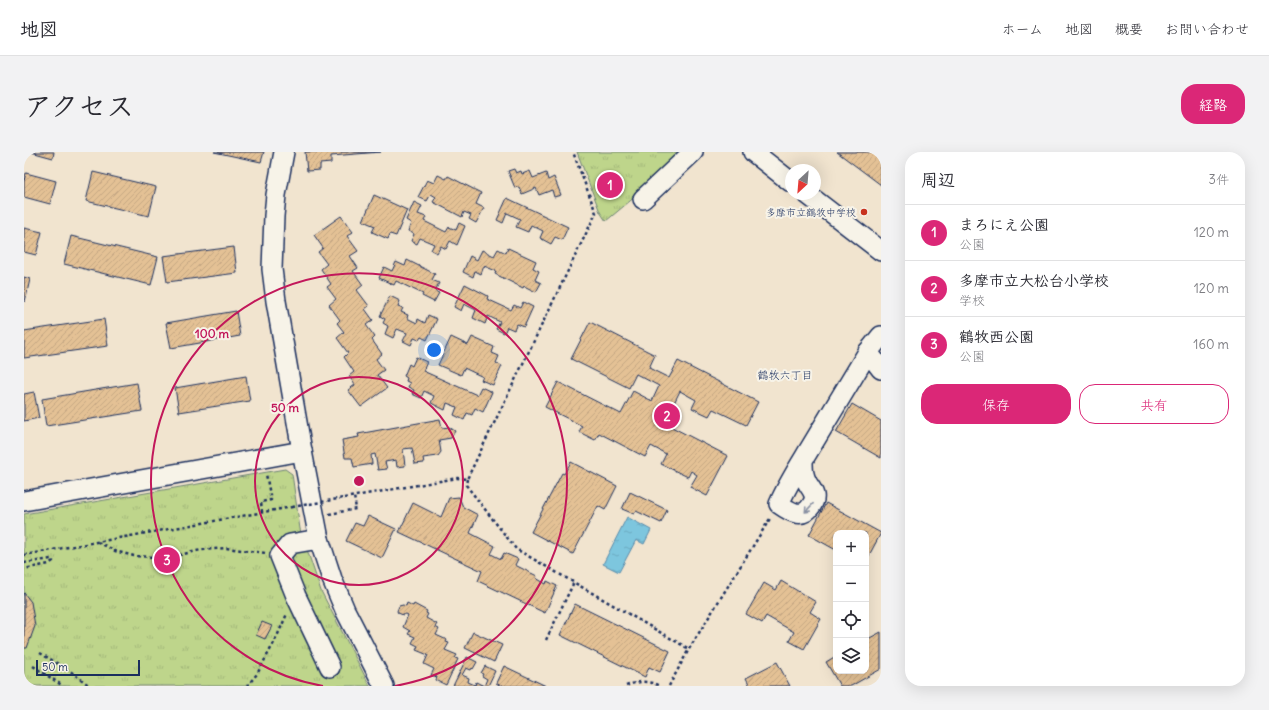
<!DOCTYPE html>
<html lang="ja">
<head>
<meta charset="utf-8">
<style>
	:root { --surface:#fff; --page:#f2f2f3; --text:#2b2b33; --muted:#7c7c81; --line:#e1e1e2; --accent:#db2777 }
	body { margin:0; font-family:Delius,"Klee One",sans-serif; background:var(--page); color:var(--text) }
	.controls { position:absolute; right:12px; bottom:12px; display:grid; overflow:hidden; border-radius:8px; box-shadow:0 4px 16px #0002 }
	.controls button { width:36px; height:36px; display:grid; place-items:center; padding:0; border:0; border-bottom:1px solid var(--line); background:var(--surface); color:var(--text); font:20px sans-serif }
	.compass { position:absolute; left:761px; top:12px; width:36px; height:36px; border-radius:50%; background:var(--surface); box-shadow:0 4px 16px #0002; rotate:206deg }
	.scale { position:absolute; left:12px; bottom:10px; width:104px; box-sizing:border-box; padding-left:4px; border:2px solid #1b2f5e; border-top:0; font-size:11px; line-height:14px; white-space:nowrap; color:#1b2f5e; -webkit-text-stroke:3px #f7f3e8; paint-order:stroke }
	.you { position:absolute; left:410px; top:198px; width:14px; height:14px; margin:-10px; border:3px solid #fff; border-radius:50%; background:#1a73e8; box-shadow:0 0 0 6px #1a73e833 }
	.badge { display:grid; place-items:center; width:26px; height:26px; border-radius:50%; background:var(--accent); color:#fff; font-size:13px; font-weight:700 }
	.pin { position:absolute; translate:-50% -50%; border:2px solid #fff; box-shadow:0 1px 4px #0006 }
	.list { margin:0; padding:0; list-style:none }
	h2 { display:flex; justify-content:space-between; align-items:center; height:52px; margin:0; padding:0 16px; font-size:17px }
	h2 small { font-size:13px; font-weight:400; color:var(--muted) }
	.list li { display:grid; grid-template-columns:26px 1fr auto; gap:12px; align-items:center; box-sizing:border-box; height:56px; padding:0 16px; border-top:1px solid var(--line) }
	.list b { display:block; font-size:15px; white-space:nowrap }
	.list p { margin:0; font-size:13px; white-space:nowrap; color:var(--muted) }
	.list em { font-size:13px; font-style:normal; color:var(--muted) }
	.actions { display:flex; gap:8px; padding:12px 16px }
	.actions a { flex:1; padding:9px 0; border:1px solid var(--accent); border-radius:16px; text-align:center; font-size:14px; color:var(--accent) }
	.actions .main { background:var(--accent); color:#fff }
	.icon { flex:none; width:22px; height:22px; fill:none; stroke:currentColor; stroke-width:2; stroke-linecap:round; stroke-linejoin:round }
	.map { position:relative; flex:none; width:857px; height:534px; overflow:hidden; border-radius:16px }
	header { display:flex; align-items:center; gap:24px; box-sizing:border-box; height:56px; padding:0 20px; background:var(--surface); border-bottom:1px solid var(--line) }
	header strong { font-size:19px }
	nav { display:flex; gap:22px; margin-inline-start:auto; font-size:14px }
	.intro { display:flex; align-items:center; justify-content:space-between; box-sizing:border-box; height:96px; padding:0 24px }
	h1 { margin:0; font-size:28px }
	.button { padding:10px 18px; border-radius:16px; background:var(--accent); color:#fff; font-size:14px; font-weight:700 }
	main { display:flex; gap:24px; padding:0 24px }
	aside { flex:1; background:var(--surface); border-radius:16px; box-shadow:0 4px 16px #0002 }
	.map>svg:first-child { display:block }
	.grass { fill:url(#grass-tufts); stroke:#6c8274 }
	.water { fill:url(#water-ripples); stroke:#568aab }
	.building { fill:url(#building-hatch); stroke:#1b2f5e }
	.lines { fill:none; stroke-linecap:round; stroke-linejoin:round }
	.minor-casing { stroke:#1b2f5e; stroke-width:22 }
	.path { stroke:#1b2f5e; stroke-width:2.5; stroke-dasharray:3 3; stroke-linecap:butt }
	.minor { stroke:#f7f3e8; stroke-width:19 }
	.path-bridge { stroke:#1b2f5e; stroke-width:2.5; stroke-dasharray:3 3; stroke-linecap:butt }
	.oneway { stroke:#8991a3 }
	.ring { fill:none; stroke:#c2185b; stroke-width:2 }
	.poi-dot { fill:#c8321e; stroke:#f7f3e8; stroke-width:1.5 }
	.labels { text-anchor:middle; stroke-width:4; stroke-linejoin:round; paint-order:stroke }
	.poi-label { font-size:10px; fill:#1b2f5e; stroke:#f7f3e8; text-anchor:end }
	.neighbourhood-label { font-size:11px; fill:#1b2f5e; stroke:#f7f3e8 }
	.centre { fill:#c2185b; stroke:#f7f3e8; stroke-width:2 }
	.ring-label { font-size:12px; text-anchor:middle; font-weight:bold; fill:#c2185b; stroke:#f7f3e8; stroke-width:4; stroke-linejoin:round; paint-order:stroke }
</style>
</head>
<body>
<header>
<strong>地図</strong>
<nav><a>ホーム</a><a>地図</a><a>概要</a><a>お問い合わせ</a></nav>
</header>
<div class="intro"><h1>アクセス</h1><a class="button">経路</a></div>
<main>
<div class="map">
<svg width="857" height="534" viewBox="0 0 857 534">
	<defs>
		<pattern id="grass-tufts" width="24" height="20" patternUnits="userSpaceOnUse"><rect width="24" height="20" fill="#bed58b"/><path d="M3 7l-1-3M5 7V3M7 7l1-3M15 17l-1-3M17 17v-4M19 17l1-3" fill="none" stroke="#a3b77a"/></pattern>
		<pattern id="water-ripples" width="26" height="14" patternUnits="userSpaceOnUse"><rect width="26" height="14" fill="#7dc6de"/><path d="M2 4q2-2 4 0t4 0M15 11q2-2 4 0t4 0" fill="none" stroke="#6baac1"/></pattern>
		<pattern id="building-hatch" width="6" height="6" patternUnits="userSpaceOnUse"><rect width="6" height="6" fill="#e4c195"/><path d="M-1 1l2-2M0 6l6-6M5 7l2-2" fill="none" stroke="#c3a683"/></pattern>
	</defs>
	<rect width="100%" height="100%" fill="#f1e4cf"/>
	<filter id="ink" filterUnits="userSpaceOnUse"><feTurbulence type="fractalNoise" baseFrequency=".025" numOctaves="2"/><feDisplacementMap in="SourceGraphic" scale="8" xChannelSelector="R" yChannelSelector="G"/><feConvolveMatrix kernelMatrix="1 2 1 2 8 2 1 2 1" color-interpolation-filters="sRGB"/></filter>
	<g filter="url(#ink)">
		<g class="grass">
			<path d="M553 0H662L612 44 582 69 576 60Z"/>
			<path d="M261 317 268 322 276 377 297 439 346 534H0V362Z"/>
		</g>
		<path class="water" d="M603 365 627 378 620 392 612 388 595 420 579 412Z"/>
		<g class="building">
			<path d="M7 0H30L29 6Z"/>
			<path d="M190 0H240L237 10Z"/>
			<path d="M281 0H357L307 4V11L296 12V18L283 19Z"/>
			<path d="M813 0H857V33Z"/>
			<path d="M490 17 492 21 497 19 498 22 506 19 509 26 522 21 524 28 530 25 537 43 530 45 528 38 515 43 512 36 498 42 495 35 491 36 484 19Z"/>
			<path d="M69 20 132 35 125 64 62 49Z"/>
			<path d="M2 21 32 29 26 52 0 45V29Z"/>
			<path d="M414 23 422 27 424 24 457 41 452 52 460 56 452 71 445 67 447 63 440 60 438 65 409 50 412 45 407 42 403 49 394 45 403 28 410 31Z"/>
			<path d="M350 43 383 58 372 84 366 82 364 87 348 80 351 74 339 69Z"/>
			<path d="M483 46 544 75 538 88 531 85 527 92 516 86 519 79 507 73 504 80 492 75 496 67 483 61 479 71 473 68Z"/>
			<path d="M390 50 398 54 394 62 402 65 400 69 422 80 425 75 432 78 435 71 441 74 433 93 426 89 422 97 417 94 413 101 407 98 410 92 396 86 393 92 387 89 390 82 384 79 387 71 382 68Z"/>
			<path d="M317 64 329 80 323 84 334 99 326 104 334 116 329 119 339 133 333 138 345 154 341 157 349 168 342 173 351 185 348 188 358 202 352 207 360 218 353 223 363 236 337 255 324 238 331 233 325 224 330 220 320 205 324 201 313 186 320 180 313 171 316 168 305 153 312 147 303 135 307 132 297 117 303 112 294 100 299 96 290 83Z"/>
			<path d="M0 76 18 80 12 103 0 100Z"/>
			<path d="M47 84 134 105 127 133 40 112Z"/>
			<path d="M210 95 213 121 143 130 139 104Z"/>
			<path d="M484 96 512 109 509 116 515 119 511 128 517 131 512 140 500 134 499 136 471 122 472 119 460 114 457 122 451 119 449 125 439 120 446 104 453 108 458 98 470 104 474 97 482 101Z"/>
			<path d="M383 108 411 122 408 128 415 131 411 139 415 141 410 150 398 144 399 142 372 129 370 133 355 126 360 115 368 119 372 110 381 114Z"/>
			<path d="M0 125 6 127 1 150 0 149Z"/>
			<path d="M441 132 464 144 463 147 487 158 490 153 496 156 499 150 509 155 500 175 493 172 490 178 483 175 480 181 472 177 476 170 464 164 461 172 449 166 452 158 440 152 437 159 430 155Z"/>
			<path d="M366 144 376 149 374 154 379 156 377 160 384 163 383 166 393 171 394 167 401 171 404 163 413 167 403 188 397 185 395 188 390 186 387 193 379 189 383 181 373 177 369 186 361 182 364 174 359 171 361 167 356 164Z"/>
			<path d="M212 159 216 184 147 196 142 171Z"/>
			<path d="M80 167 84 194 0 206V179Z"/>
			<path d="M566 170 631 203 625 216 645 226 654 209 734 250 722 273 689 257 685 264 668 256 672 248 656 239 640 271 704 304 683 344 666 335 673 323 667 319 664 325 637 312 642 302 627 294 621 305 575 281 571 288 555 280 558 274 521 255 534 230 597 262 609 239 628 249 635 234 612 222 605 236 547 207Z"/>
			<path d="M427 185 444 193 448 185 470 195 468 201 475 204 472 211 478 214 469 233 457 228 459 225 440 216 437 223 414 213Z"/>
			<path d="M392 205 403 210 399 219 453 243 457 235 468 240 459 260 451 256 448 263 443 261 440 268 430 263 433 255 423 251 421 258 407 251 410 244 400 239 397 246 388 242 390 238 384 235 386 231 382 229 383 226 380 224 385 212 388 214Z"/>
			<path d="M222 224 226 249 155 260 151 236Z"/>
			<path d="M113 231 118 259 22 274 18 247Z"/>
			<path d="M10 240 15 266 0 269V242Z"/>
			<path d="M828 252 857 269V306L812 280Z"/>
			<path d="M416 267 418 276 425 275 431 279 427 286 415 288 417 300 414 304 399 306 400 311 391 312 388 296 379 297 381 314 373 315 372 308 361 310 363 317 354 318 351 302 347 303 348 312 330 315 328 306H321L318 288 335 285 334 282Z"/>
			<path d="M547 310 593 334 581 358 574 354 549 402 507 380 538 321 540 322Z"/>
			<path d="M606 340 643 358 637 371 612 359 610 362 598 357Z"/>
			<path d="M435 345 439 355 454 363 446 381 471 394 467 402 477 407 480 401 494 407 491 413 513 424 512 426 522 432 523 429 533 434 521 461 454 429 458 419 375 380 389 351 417 365 425 346Z"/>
			<path d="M802 351 857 381 842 409V381H812V398L785 383Z"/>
			<path d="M344 364 372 377 358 406 322 389 331 371 339 374Z"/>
			<path d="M757 429 792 450 786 460 797 467 780 497 765 489 770 480 742 464 738 471 722 462 740 431 752 438Z"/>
			<path d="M0 441 7 450 11 474 3 496H0Z"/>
			<path d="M383 451 389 454 390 452 403 459 402 461 404 462 402 466 413 472 411 475 415 477 412 483 423 488 422 490 425 491 421 498 433 503 431 506 434 507 422 533 412 528 413 525 407 523 410 517 400 512 404 503 392 498 394 494 388 491 391 485 384 482 386 479 379 475 384 463 382 462 379 463 374 461 373 459 375 454 379 453 382 454Z"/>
			<path d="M551 452 646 499 636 520 625 515 621 525 536 483Z"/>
			<path d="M238 470 248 474 241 487 232 483Z"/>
			<path d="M449 480 478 493 470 510 441 496Z"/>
			<path d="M857 480V517L827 534H816L802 510 812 504V519H842V488Z"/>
			<path d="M443 505 453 510 449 517 448 516 447 518 442 516 438 523 445 526 444 530 451 533 452 530 460 534 463 527 458 524 459 522 457 521 461 514 471 519 464 534H429Z"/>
			<path d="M753 510 766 534H726L722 526Z"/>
			<path d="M480 514 522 534H477L472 531Z"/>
		</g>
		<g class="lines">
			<g class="minor-casing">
				<g id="minor">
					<path d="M260 0 252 43 250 64 248 117 252 149 278 299 295 387 308 427 321 458 360 534"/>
					<path d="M729 0 767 30"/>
					<path d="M783 42 857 99"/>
					<path d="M619 47 669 0"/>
					<path d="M844 200 857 217"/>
					<path d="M779 308C779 317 779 324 784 332 786 335 789 339 790 343 791 347 789 351 787 354 778 368 765 359 755 352 764 331 776 313 788 293L844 200 857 184"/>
					<path d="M0 349 278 299"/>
					<path d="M295 387 266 392 256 404 272 444 306 515"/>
				</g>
			</g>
			<g class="path">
				<path d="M443 327 442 333 492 397 665 497"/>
				<path d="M320 346 433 326 443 327 572 61 549 0"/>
				<path d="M238 360 237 350 247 348 242 322"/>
				<path d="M305 362 332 357 330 344"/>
				<path d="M74 390 91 399 110 404 131 405 151 404 177 398 202 396 242 401"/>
				<path d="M0 403 268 355"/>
				<path d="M0 411 27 407 29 409 25 412 0 417"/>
				<path d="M522 488 550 430"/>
				<path d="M16 501 46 519 66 534"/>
				<path d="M9 514 39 534"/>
				<path d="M223 534 233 522 251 489 263 462"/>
				<path d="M602 534C615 529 623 528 636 534"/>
				<path d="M645 534 665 497 747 365"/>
			</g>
			<use href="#minor" class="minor"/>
			<path class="path-bridge" d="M268 355 320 346"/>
		</g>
		<defs><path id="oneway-shaft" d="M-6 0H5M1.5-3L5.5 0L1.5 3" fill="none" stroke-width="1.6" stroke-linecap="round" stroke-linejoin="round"/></defs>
		<use class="oneway" href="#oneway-shaft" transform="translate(785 356) rotate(133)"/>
	</g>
	<g class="ring">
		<circle cx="335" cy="329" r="104"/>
		<path d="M299 534A208 208 0 1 1 371 534"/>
	</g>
	<circle class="poi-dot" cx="840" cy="60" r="4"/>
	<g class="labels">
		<g class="poi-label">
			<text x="832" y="64">多摩市立鶴牧中学校</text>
		</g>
		<g class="neighbourhood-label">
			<text x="761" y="227">鶴牧六丁目</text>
		</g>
	</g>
	<circle cx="335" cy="329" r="6" class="centre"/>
	<g class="ring-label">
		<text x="188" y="186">100 m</text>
		<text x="261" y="260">50 m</text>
	</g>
</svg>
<div class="controls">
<button>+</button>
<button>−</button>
<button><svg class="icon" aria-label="locate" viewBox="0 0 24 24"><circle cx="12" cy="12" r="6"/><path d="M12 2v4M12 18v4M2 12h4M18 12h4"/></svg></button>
<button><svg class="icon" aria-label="layers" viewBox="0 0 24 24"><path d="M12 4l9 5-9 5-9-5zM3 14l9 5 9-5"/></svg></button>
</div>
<svg class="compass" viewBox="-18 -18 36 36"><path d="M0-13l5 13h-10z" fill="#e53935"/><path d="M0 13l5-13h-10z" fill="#7c7c81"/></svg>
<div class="scale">50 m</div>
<div class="you"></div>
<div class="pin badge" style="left:586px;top:33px">1</div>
<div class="pin badge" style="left:643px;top:264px">2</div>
<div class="pin badge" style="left:143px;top:408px">3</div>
</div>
<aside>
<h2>周辺<small>3件</small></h2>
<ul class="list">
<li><span class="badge">1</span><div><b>まろにえ公園</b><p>公園</p></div><em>120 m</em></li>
<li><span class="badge">2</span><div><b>多摩市立大松台小学校</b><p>学校</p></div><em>120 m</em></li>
<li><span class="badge">3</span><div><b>鶴牧西公園</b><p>公園</p></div><em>160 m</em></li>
</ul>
<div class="actions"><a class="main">保存</a><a>共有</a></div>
</aside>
</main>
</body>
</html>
